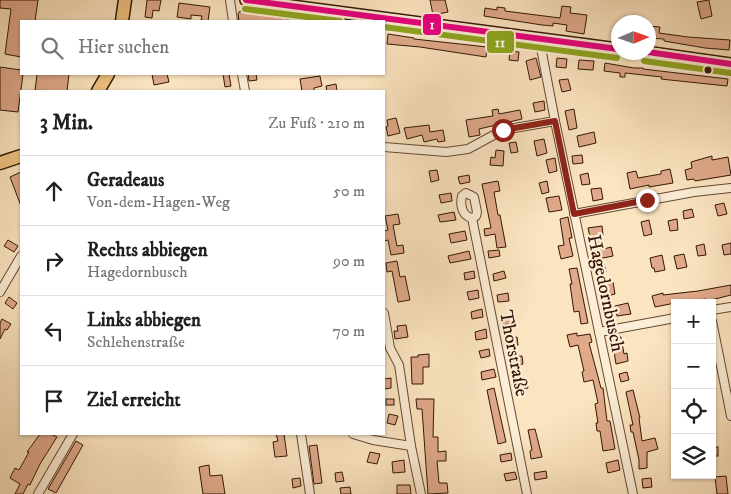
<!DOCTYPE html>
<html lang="de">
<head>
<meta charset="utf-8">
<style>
	:root { --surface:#fff; --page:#f6f6f6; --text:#202124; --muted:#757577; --line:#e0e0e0 }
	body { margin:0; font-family:"IM FELL DW Pica",serif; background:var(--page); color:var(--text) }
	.controls { position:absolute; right:15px; bottom:15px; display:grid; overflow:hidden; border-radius:0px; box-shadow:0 1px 4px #0004 }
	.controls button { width:45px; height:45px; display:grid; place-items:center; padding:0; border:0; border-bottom:1px solid var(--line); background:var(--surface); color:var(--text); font:25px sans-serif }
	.compass { position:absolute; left:611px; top:15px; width:45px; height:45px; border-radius:50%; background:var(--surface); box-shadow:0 1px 4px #0004; rotate:88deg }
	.stop { position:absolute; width:15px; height:15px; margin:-11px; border:4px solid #8f2418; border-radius:50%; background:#fff }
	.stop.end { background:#8f2418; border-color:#fff; box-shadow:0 1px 5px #0008 }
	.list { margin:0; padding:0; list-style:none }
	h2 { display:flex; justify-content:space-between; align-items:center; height:65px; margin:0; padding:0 20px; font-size:21px }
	h2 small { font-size:16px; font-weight:400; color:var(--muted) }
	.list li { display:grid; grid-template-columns:32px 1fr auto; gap:15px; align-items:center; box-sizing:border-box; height:70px; padding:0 20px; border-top:1px solid var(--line) }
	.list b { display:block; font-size:19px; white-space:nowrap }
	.list p { margin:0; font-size:16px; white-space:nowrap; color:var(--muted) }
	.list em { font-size:16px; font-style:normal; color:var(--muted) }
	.icon { flex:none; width:28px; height:28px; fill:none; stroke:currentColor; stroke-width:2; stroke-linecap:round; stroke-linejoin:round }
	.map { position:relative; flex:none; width:731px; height:494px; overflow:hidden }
	.search { position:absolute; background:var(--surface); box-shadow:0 1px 4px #0004; left:20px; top:20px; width:365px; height:55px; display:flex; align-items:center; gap:12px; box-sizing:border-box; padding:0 18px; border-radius:0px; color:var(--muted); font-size:19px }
	.panel { position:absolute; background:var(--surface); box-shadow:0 1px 4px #0004; left:20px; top:90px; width:365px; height:345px; border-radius:0px }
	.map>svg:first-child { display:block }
	.building { fill:#dfa98a; stroke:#331605 }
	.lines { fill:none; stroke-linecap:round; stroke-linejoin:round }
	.minor-casing { stroke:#654a34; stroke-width:10 }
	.secondary-casing { stroke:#331605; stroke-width:14 }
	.primary-casing { stroke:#331605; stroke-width:15 }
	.minor { stroke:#fcedd6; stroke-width:8 }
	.secondary { stroke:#fcedd6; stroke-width:11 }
	.primary { stroke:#eec280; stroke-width:12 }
	.bus-1-casing { stroke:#fcedd6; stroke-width:10 }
	.bus-2-casing { stroke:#fcedd6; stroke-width:10 }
	.bus-1 { stroke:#e6007e; stroke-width:6 }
	.bus-2 { stroke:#8ea41d; stroke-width:6 }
	.route { stroke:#8f2418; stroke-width:6 }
	.bus-dot { fill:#331605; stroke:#fcedd6; stroke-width:2 }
	.labels { text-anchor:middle; stroke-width:4.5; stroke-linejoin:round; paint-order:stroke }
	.street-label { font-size:19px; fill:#331605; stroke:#fcedd6 }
	.line-badge { stroke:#fcedd6; stroke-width:2 }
	.badge-label { font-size:14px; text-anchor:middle; font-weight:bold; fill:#fff }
</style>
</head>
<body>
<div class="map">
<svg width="731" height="494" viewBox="0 0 731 494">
	<rect width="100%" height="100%" fill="#fbe4c0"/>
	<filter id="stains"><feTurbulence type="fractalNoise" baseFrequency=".004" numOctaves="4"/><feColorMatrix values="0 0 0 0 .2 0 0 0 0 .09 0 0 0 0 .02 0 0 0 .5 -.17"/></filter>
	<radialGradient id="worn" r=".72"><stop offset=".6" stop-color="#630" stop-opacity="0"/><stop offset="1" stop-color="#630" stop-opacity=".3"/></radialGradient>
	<g class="building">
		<path d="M0 0H38L35 21H21V57L5 54 11 9 0 8Z"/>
		<path d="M147 0H161L159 11 153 10 152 18 145 17Z"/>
		<path d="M430 0H445L448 12 433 15Z"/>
		<path d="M709 0 712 16 701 19 697 2Z"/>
		<path d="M179 3 210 7 208 21 201 20 202 16 191 15V19L177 17Z"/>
		<path d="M562 6 571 7 570 13 587 15 584 34 566 31 567 25 553 23V26L542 25 484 16 485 8 497 10V7L505 8V11L560 18Z"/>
		<path d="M240 11 288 18V21H239L238 14Z"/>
		<path d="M648 26 660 27 659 33 688 37 730 40 729 50 705 48 664 41V39L648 38Z"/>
		<path d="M388 34 414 38V39L487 47 486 57 420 47 387 44Z"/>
		<path d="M510 51 519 52 518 61 509 60Z"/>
		<path d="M536 58 541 77 530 80 526 61Z"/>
		<path d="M557 58 567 59 566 68 556 67Z"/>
		<path d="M579 60 594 61 593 70 578 69Z"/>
		<path d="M605 63 634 68H643V69L728 79 727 86 670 80 661 79 662 77 625 73V77H620V73L604 71Z"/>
		<path d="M0 67 21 70V74H23L18 112 0 110Z"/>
		<path d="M37 74H69L67 91H35Z"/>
		<path d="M152 74H167L169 82 154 85Z"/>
		<path d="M223 74H229L231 86 225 87Z"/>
		<path d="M248 74H256L257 80 249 81Z"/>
		<path d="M320 76 322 86 314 88V91H302L300 79Z"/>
		<path d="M568 79 571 90 562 92 559 80Z"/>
		<path d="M336 84 337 91H327L326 86Z"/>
		<path d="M544 101 545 110 535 112 533 103Z"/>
		<path d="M498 109 499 114 520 110 522 119 479 129 480 135 469 137 466 120 493 116 492 110Z"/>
		<path d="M574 109 577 128 569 130 565 111Z"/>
		<path d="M396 118 400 133 388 136 386 127 388 126 387 120Z"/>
		<path d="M429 125 430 132 443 130 445 141 438 142 437 139 424 142 422 135 407 139 404 128Z"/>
		<path d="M594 132 596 143 579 147 577 136Z"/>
		<path d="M544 139 547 153 537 156 534 141Z"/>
		<path d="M516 142 518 152 511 153 509 143Z"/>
		<path d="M496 150 504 151 503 166 490 165 491 157 495 158Z"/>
		<path d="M582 155 583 163 573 164 572 156Z"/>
		<path d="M712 156V160L728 157 731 175 695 181 694 179 687 180 685 170 692 168 691 162Z"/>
		<path d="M555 158 557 171 549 173 546 160Z"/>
		<path d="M670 169 673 183 649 187V185L630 189 627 173 636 171 638 178 661 174V171Z"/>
		<path d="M437 170 439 180 431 182 429 171Z"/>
		<path d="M21 172V206L10 177Z"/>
		<path d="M588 173 590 184 582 185 580 175Z"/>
		<path d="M469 175 470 182 460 184 458 177Z"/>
		<path d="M498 181 500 191 494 192 498 215H500L506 247 497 248 495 234 485 236 484 229 491 228 482 184Z"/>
		<path d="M547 181 549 192 542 194 539 183Z"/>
		<path d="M601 188 603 199 593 201 591 189Z"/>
		<path d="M451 193 452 201 441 203 439 195Z"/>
		<path d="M559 196 562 210 549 212 546 198Z"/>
		<path d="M724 203 727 214 718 216 715 205Z"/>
		<path d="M692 209 694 217 684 219 683 211Z"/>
		<path d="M454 212 456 220 440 222 438 215Z"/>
		<path d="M398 214 400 224 393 225 397 246 403 245 404 253 391 255 388 240 384 241V231L388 230 385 216Z"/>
		<path d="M568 217 572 238H569L573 256 561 259 558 246 564 245 560 219Z"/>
		<path d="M677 219 678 230 670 231 668 221Z"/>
		<path d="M649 220 652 234 644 236 641 222Z"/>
		<path d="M602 226 603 235H601L604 249 611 247 613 256 598 259 593 237H590L588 228Z"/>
		<path d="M465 231 467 240 451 243 449 234Z"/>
		<path d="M8 240 18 246 14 252 4 246Z"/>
		<path d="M731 243V254L724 255 722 245Z"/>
		<path d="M704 244 706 255 698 256 696 246Z"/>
		<path d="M499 250 500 256 489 258 488 251Z"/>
		<path d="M469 251 471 259 450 263 448 256Z"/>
		<path d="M684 254 687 267 677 269 674 256Z"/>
		<path d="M662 255 665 270 655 272 654 268H652L650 258Z"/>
		<path d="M397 261 400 277 405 276 410 300 398 302 392 271 387 272 386 263Z"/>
		<path d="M604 264 606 272 598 274 597 265Z"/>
		<path d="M577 268 588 323 581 324 579 311 574 312 570 284H572L569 269Z"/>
		<path d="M474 271 475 278 465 280 464 273Z"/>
		<path d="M504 271 506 278 494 281 493 274Z"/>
		<path d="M613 282 615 294 607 296 605 284Z"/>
		<path d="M731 285V295L707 301 706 299 675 303 655 307 652 296 663 293V295L698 291Z"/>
		<path d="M478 290 479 298 469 300 467 292Z"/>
		<path d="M508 293 509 301 498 302 497 295Z"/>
		<path d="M9 297 17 303 13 309 5 303Z"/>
		<path d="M628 303 631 314 617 316 615 306Z"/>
		<path d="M482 309 483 317 472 319 471 312Z"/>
		<path d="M512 316 514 323 504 325 502 318Z"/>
		<path d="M2 319 11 324 7 330 5 329 0 339V323Z"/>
		<path d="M406 325 408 337 395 339 394 331H398L397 326Z"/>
		<path d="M486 329 487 338 476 340 475 332Z"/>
		<path d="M577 333V336L590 334 592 342 589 343 601 388H603L607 421H610L615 449 603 451 600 431H597L596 423H598L595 404 598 403 593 380 584 382 582 372 584 371 578 345 570 347 567 335Z"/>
		<path d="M517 337 518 345 507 347 506 339Z"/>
		<path d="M621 337 624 354 627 353 628 361 616 364 612 338Z"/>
		<path d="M489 349 490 356 481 358 479 351Z"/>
		<path d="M429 354V367H423V384H412L411 357H418V355Z"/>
		<path d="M522 356 523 364 513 366 511 357Z"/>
		<path d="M494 369 496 377 482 380 481 372Z"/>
		<path d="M627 372 629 380 621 382 619 374Z"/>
		<path d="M391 378V388L384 389V379Z"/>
		<path d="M526 378 528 388 519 389 518 380Z"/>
		<path d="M494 388 506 442 498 444 487 390Z"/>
		<path d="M633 390 640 418H639L642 441 655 438 658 449 647 452V468L639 469V460L633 432H631L630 425H633L626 392Z"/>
		<rect x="386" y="399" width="8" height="6"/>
		<path d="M416 399H434L433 437H438V452L446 451V461H437L439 483H447L448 493 428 494 422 409H417Z"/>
		<path d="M389 414 398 416 395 425 387 423Z"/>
		<path d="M535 429 542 457 531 459 530 451 532 450 528 430Z"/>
		<path d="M40 434H51L57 437 40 464 30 485 28 484 23 494H15L20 484 10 478 15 468 19 470 29 452H27Z"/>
		<path d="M276 434H284L287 456 275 457 273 442 278 441Z"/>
		<path d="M76 441 83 445 56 493 48 489Z"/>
		<path d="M317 445 322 483 314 484 309 446Z"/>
		<rect x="712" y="447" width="6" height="9"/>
		<path d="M370 452 380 454 377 464 367 462Z"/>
		<path d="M511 453 512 460 501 462 500 455Z"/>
		<path d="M404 460 405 472 393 473 392 462Z"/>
		<path d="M618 460 620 470 608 473 606 463Z"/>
		<path d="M209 465 210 476 222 475 225 494H203L199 467Z"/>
		<path d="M546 471 547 478 535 480 534 473Z"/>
		<path d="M342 472 344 481 336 482 335 473Z"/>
		<path d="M515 472 517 479 506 481 504 474Z"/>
		<path d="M726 476 728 494H717L715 477Z"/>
		<path d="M300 478 301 486 293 488 292 479Z"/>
		<path d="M651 478 652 487 643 488 642 479Z"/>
		<path d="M397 485H410L411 494H397Z"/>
		<path d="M350 487 351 494H341L340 488Z"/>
	</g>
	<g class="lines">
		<g class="minor-casing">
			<g id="minor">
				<path d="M230 0 233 21"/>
				<path d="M541 39V48L555 121 633 494"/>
				<path d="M242 74 245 91"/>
				<path d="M384 147 446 152 468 149 503 130 555 121"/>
				<path d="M466 193 474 197 477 212 476 216 472 218C462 216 460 205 462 196Z"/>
				<path d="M574 214 694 192 731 188"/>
				<path d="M472 218 527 494"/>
				<path d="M0 292 21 256"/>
				<path d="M712 310 731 307"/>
				<path d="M384 313 390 348 399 365 411 446 421 494"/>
				<path d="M712 321 731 416"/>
				<path d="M599 332 675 318"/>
				<path d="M301 434 310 494"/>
				<path d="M353 434 373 440 411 446"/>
				<path d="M38 494 73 434"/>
			</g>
		</g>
		<g class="secondary-casing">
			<g id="secondary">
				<path d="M246 0 618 49"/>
				<path d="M645 52 731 64"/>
			</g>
		</g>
		<g class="primary-casing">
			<g id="primary">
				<path d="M122 21 125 0"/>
				<path d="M98 91 108 74"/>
				<path d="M0 163 21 156"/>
			</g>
		</g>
		<use href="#minor" class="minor"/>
		<use href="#secondary" class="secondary"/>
		<use href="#primary" class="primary"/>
		<g class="bus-1-casing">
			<g id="bus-1">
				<path d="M246 0 618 49"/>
				<path d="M648 52 731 64"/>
			</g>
		</g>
		<g class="bus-2-casing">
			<g id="bus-2">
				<path d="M245 9 340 21"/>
				<path d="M384 27 617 58"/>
				<path d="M644 61 730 73"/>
			</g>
		</g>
		<use href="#bus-1" class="bus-1"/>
		<use href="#bus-2" class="bus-2"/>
	</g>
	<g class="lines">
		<path class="route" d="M503 130 555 121 574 214 647 200"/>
	</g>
	<circle class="bus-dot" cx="708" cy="70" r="4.5"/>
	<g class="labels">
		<g class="street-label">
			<text transform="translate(607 293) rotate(78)" y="7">Hagedornbusch</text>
			<text transform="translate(515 353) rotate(79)" y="7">Thorstraße</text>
		</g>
	</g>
	<g class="line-badge">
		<rect x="422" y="13" width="20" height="23" rx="5" fill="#e6007e"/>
		<rect x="486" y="30" width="29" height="24" rx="5" fill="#8ea41d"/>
	</g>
	<g class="badge-label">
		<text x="432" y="29">1</text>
		<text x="500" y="47">11</text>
	</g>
	<rect width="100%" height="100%" filter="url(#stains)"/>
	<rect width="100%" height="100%" fill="url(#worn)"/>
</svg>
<div class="controls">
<button>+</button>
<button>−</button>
<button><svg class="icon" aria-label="locate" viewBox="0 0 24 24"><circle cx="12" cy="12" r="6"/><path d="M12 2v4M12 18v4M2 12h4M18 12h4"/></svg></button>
<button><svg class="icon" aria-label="layers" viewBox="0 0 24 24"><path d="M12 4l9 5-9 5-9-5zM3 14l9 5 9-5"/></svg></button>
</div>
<svg class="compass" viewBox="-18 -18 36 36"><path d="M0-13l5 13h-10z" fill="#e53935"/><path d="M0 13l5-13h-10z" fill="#757577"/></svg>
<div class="stop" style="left:503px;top:130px"></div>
<div class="stop end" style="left:647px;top:200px"></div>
<div class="search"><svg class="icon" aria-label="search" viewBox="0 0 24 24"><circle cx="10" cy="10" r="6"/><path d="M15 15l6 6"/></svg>Hier suchen</div>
<section class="panel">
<h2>3 Min.<small>Zu Fuß · 210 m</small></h2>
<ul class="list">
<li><svg class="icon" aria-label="ahead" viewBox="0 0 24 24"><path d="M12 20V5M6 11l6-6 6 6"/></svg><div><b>Geradeaus</b><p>Von-dem-Hagen-Weg</p></div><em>50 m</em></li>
<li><svg class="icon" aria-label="right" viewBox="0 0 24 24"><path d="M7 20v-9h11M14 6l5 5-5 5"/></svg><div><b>Rechts abbiegen</b><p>Hagedornbusch</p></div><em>90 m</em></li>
<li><svg class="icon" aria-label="left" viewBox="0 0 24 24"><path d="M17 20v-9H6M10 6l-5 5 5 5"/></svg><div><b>Links abbiegen</b><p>Schlehenstraße</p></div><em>70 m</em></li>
<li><svg class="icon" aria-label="arrive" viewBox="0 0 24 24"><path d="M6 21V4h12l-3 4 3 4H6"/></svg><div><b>Ziel erreicht</b></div></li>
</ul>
</section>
</div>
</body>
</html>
